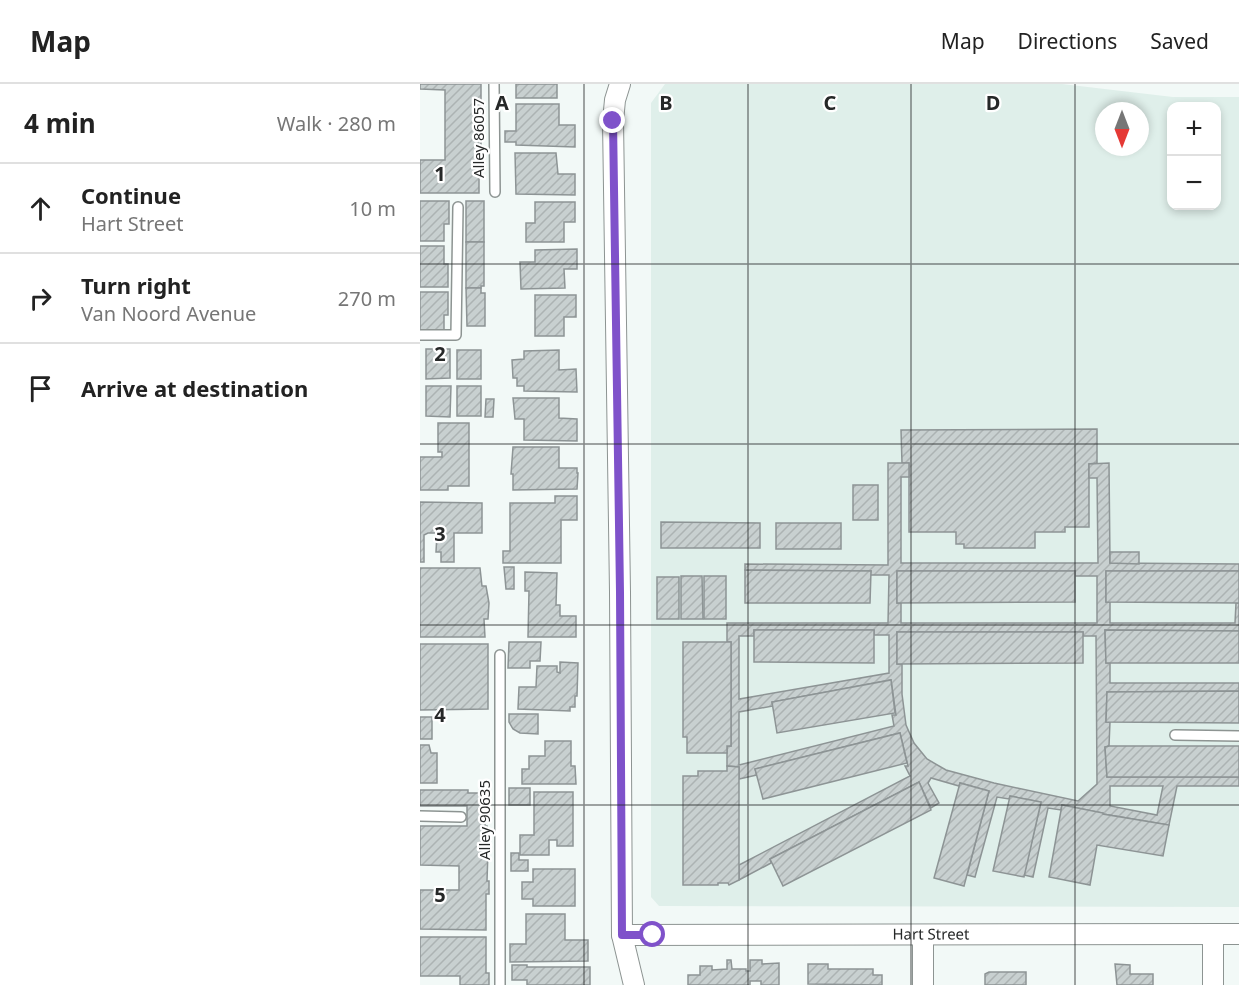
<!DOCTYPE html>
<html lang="en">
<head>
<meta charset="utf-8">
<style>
	:root { --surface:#fff; --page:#f6f6f6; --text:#222; --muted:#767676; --line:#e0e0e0 }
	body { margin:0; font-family:"Noto Sans",sans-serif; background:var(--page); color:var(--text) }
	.controls { position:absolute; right:18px; top:18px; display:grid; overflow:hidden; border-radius:12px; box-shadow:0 3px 9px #0003 }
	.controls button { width:54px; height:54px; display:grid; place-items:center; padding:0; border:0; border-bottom:2px solid var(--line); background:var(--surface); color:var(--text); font:30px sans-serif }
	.compass { position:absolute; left:675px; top:18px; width:54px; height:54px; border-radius:50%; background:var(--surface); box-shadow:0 3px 9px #0003; rotate:180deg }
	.stop { position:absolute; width:18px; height:18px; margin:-14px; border:4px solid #7f52ca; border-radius:50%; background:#fff }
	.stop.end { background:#7f52ca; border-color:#fff; box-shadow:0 2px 6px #0008 }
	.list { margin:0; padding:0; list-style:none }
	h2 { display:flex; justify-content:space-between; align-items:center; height:78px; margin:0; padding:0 24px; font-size:26px }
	h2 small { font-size:20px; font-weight:400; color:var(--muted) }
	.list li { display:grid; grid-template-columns:39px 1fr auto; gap:18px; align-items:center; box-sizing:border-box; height:90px; padding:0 24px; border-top:2px solid var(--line) }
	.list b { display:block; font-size:22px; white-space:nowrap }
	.list p { margin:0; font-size:20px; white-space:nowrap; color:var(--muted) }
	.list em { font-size:20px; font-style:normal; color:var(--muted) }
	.icon { flex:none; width:33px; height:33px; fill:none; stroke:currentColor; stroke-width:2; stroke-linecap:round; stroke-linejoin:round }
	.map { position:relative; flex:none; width:819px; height:901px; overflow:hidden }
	header { display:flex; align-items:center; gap:36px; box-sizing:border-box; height:84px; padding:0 30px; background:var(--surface); border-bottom:2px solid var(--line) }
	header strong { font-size:28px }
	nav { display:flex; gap:33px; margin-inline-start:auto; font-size:21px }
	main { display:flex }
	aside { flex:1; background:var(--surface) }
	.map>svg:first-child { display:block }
	.built { fill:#dfefea; fill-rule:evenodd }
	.building { fill:url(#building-hatch); stroke:#8d9495; stroke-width:1.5; fill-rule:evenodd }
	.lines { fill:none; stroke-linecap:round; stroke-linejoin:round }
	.lane-casing { stroke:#8d9492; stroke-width:12 }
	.street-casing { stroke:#8d9492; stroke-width:22 }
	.lane { stroke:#fff; stroke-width:9 }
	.street { stroke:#fff; stroke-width:20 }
	.route { stroke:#7f52ca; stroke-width:8 }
	.grid { fill:none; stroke:#262828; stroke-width:1.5; stroke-opacity:0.55 }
	.labels { text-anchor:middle; stroke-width:4.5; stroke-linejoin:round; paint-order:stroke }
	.street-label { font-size:15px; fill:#262828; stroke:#fff }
	.grid-label { font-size:20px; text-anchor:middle; font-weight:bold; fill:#262828; stroke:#fff; stroke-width:4.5; stroke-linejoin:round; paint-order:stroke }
</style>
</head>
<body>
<header>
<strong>Map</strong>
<nav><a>Map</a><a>Directions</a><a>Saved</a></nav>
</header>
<main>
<aside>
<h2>4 min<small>Walk · 280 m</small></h2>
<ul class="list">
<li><svg class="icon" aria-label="ahead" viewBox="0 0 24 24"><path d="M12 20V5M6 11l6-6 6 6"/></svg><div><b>Continue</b><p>Hart Street</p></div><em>10 m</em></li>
<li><svg class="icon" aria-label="right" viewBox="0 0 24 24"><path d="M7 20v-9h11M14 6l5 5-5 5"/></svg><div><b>Turn right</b><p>Van Noord Avenue</p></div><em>270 m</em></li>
<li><svg class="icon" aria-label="arrive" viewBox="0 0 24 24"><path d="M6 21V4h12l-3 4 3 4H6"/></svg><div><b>Arrive at destination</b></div></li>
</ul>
</aside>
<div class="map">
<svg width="819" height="901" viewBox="0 0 819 901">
	<defs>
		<pattern id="building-hatch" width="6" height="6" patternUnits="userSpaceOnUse" patternTransform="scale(1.5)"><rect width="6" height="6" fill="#c8d0d0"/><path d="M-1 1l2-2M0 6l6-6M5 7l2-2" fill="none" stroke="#acb3b3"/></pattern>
	</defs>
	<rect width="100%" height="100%" fill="#f2f9f7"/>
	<path class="built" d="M245 0H642L753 13H819V823L239 822 231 813V19ZM752 22H796V122H752ZM684 27H720V63H684Z"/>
	<g class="building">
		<path d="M0 0H61V89H59V109H0V76H25V6L0 5Z"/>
		<rect x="96" y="0" width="41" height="14"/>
		<path d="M96 20H139V41H155V63L96 61V58H85V47H96Z"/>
		<path d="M95 69H136L138 90H155V111L96 110Z"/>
		<path d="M0 117H29V140H24V157H0Z"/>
		<rect x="46" y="117" width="18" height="41"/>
		<path d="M115 118H155V138H144V158H106V139H115Z"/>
		<path d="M46 158H64V202H61V204H46Z"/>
		<path d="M0 162H24V180H28V203H0Z"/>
		<path d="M157 165V185H144L145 204 101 205 100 178H115V166Z"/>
		<path d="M46 204H61V209H65V242H47Z"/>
		<path d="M0 208H28V231H24V248H0Z"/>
		<path d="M115 211H156V233H144V252H115Z"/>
		<path d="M6 265H30V294L6 295Z"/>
		<rect x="37" y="266" width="24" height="29"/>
		<path d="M139 266V286L156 285 157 308 104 307V302H97V294H93L92 276 104 275V267Z"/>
		<path d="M6 302H31L30 333 6 332Z"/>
		<rect x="37" y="302" width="24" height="30"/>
		<path d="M93 314H139V334L157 335V357L104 356V335H95Z"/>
		<path d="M66 315H74L73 333H65Z"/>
		<path d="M18 339H49V402H28V406H0V373H22V368H18Z"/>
		<path d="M677 345V379L669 380V443H645V448H615V464H544V460H536V448H489V379H482L481 346Z"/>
		<path d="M93 363H139V384H157V389H158L157 405 93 406V390H91Z"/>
		<path d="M468 379H489V393H481V479H678L677 394H669V380L689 379 690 479 819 480V487H686V518H690V539H815L816 519H819V495V547L685 546 686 579H690V599H819V607L687 608 686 638H690L689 662 685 663 687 693H819V702H757L749 741 683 730V729L642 721 641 726 628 724 613 793 604 791 621 718 590 712 589 715 577 713 555 793 547 791 569 707 540 699 539 702 511 694 508 699 519 719 511 724 499 698 350 775 351 779 319 796V781L490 692 485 682H488L480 649 335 685 337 691 319 695V683L307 682V662H311V558H307V539H468L469 491H450L451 487 325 486V480L468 481ZM477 487H655V492H677V539H481V519H477ZM334 546H454V551H469V589L319 615V552H334ZM477 548H663V552H676L677 700 658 717 574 699 526 686 507 675 494 659 486 641 482 610V580H477ZM471 596 476 631H472L474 642 319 681V628L353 622 352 618ZM690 702H743L737 731 690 722Z"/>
		<rect x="433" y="401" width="25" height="35"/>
		<path d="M135 412H157V436H141V479H83V467H90V419H135Z"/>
		<path d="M0 418 62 419V449H34V478H21V468H16L17 449H8L4 451V478H0Z"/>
		<path d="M241 438 340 439V464H241Z"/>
		<rect x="356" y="439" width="65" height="26"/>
		<path d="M690 468H719V480L690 479Z"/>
		<path d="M84 483H94V505H86Z"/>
		<path d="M0 484H60L62 502H66L69 519 68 535H64L65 553H0Z"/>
		<path d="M325 486 451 487 450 519H325Z"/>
		<path d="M477 487H655V518L477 519Z"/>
		<path d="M686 487H819V519L686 518Z"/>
		<path d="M105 488 137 489 136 521H140V532H156V553H108L109 507H105Z"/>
		<path d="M261 492H282L283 535H261Z"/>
		<rect x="284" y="492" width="22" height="43"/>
		<rect x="237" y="493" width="22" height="42"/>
		<path d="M334 546H454V579L334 578Z"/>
		<path d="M685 546 819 547V579H686Z"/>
		<path d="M477 548H663V579L477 580Z"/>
		<path d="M89 558H121L120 577H110V584H88Z"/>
		<path d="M263 558H311V662H307V669H267V653H263Z"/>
		<path d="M0 560H68V625L0 626Z"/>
		<path d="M140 578 158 579 157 612H155V623H150V627L98 625 99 603H116L117 582H137V588L140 589Z"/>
		<path d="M471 596 475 629 357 649 352 618Z"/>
		<path d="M819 607V639L686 638 687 608Z"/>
		<path d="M89 630H118V650L100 649 93 645 89 638Z"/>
		<rect x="0" y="633" width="12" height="22"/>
		<path d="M480 649 487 679 343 715 335 685Z"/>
		<path d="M125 657H151V682H155L156 700H102V685H109V672H125Z"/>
		<path d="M0 661H9L11 669H17V699H0Z"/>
		<path d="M689 662H819V693H687L685 663Z"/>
		<path d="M307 682 319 683V796L309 801 308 799H298V801H263V692H278V687H307Z"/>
		<path d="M499 698 511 726 363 802 350 775Z"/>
		<path d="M540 699 569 707 544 802 514 794Z"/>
		<rect x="89" y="704" width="21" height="17"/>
		<path d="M0 706H48V709H65V742H67V767H68L67 797H69V810H66V846L0 845V806H39V782L0 781V742H47V722H0Z"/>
		<path d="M114 708H153V762H137V756H129V771H100V751H114Z"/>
		<path d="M590 712 621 718 604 793 573 787Z"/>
		<path d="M642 721 683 729V730L749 741 743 772 677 761 670 801 629 793Z"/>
		<path d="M91 769H99V776H108V787H91Z"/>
		<path d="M113 785H155V822H113V815H102V798H113Z"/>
		<path d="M106 830H145V856H168V877L90 878V860H106Z"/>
		<path d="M0 853H66V889H69V901H40V892H0Z"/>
		<path d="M307 876H311L312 885H326V887H330V876H342V880L359 879V901H341V897H330V901H268V891H280V882H292V886L307 885Z"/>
		<path d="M388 880H408V885H453V891H462V901L388 900Z"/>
		<path d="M695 880 710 881V890H733V901H697Z"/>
		<path d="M92 881H107V883H170V901H107V896H92Z"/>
		<path d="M569 888H606V901H565V890Z"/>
	</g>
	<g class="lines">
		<g class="lane-casing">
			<g id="lane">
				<path d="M74 0 75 108"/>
				<path d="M0 251H36L38 123"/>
				<path d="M755 651 819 652"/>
				<path d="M0 732 41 733"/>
				<path d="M80 901V571"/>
			</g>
		</g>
		<g class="street-casing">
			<g id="street">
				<path d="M200 0 195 16 193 37 200 508 202 851 214 901"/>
				<path id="s1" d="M202 851 819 850"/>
				<path d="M503 851V901"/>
				<path d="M793 901V850"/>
			</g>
		</g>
		<use href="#lane" class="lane"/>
		<use href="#street" class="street"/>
	</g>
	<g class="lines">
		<path class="route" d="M193 37 200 508 202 851H233"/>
	</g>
	<path class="grid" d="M164 0V901M328 0V901M491 0V901M655 0V901M0 180H819M0 360H819M0 541H819M0 721H819"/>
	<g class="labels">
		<g class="street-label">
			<text transform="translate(59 54) rotate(-90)" y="5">Alley 86057</text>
			<text transform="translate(65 736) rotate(-90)" y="5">Alley 90635</text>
			<text dy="5" stroke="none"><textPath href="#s1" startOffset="309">Hart Street</textPath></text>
		</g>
	</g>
	<g class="grid-label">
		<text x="82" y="26">A</text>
		<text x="246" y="26">B</text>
		<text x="410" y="26">C</text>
		<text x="573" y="26">D</text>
		<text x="20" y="97">1</text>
		<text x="20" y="277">2</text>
		<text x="20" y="457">3</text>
		<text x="20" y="638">4</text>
		<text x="20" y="818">5</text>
	</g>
</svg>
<div class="controls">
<button>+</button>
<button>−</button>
</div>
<svg class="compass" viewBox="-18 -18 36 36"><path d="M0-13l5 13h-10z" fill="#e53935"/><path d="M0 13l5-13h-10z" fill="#767676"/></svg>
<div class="stop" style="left:233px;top:851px"></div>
<div class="stop end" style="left:193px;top:37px"></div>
</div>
</main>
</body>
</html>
